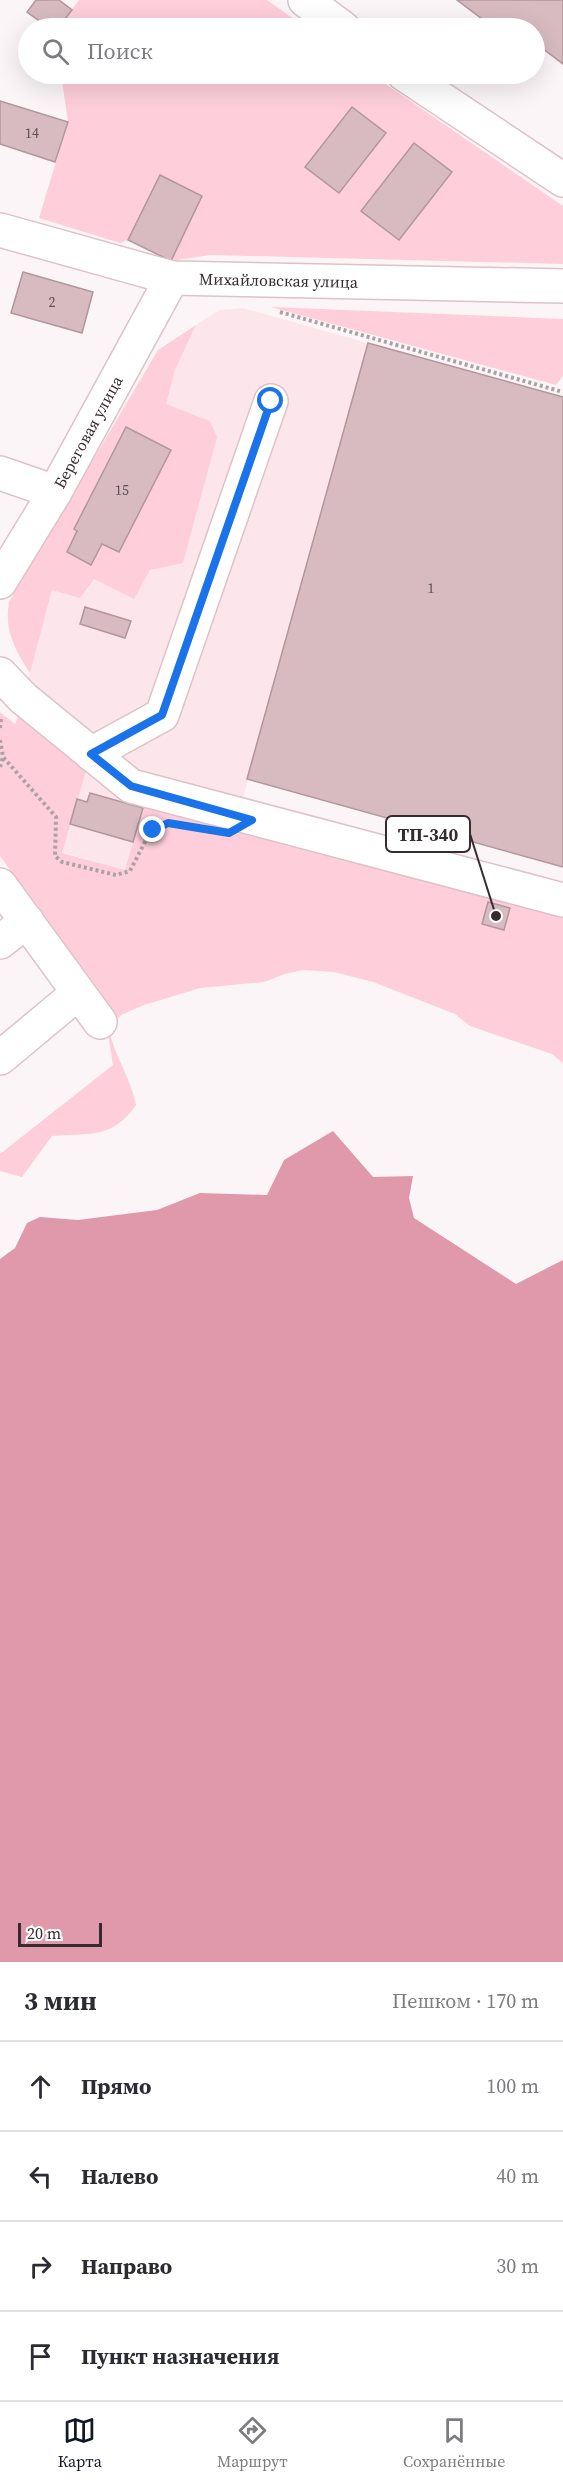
<!DOCTYPE html>
<html lang="ru">
<head>
<meta charset="utf-8">
<style>
	:root { --surface:#fff; --page:#f2f2f3; --text:#2b2b33; --muted:#7c7c81; --line:#e1e1e2; --accent:#111827 }
	body { margin:0; font-family:"Source Serif 4",serif; background:var(--page); color:var(--text) }
	.scale { position:absolute; left:18px; bottom:15px; width:84px; box-sizing:border-box; padding-left:6px; border:3px solid #362b2e; border-top:0; font-size:16px; line-height:21px; white-space:nowrap; color:#362b2e; -webkit-text-stroke:4px #fff; paint-order:stroke }
	.stop { position:absolute; width:18px; height:18px; margin:-14px; border:4px solid #1a73e8; border-radius:50%; background:#fff }
	.stop.end { background:#1a73e8; border-color:#fff; box-shadow:0 2px 6px #0008 }
	.list { margin:0; padding:0; list-style:none }
	h2 { display:flex; justify-content:space-between; align-items:center; height:78px; margin:0; padding:0 24px; font-size:26px }
	h2 small { font-size:20px; font-weight:400; color:var(--muted) }
	.list li { display:grid; grid-template-columns:39px 1fr auto; gap:18px; align-items:center; box-sizing:border-box; height:90px; padding:0 24px; border-top:2px solid var(--line) }
	.list b { display:block; font-size:22px; white-space:nowrap }
	.list em { font-size:20px; font-style:normal; color:var(--muted) }
	.icon { flex:none; width:33px; height:33px; fill:none; stroke:currentColor; stroke-width:2; stroke-linecap:round; stroke-linejoin:round }
	.map { position:relative; flex:none; width:563px; height:1962px; overflow:hidden }
	.search { position:absolute; background:var(--surface); box-shadow:0 6px 24px #0002; left:18px; right:18px; top:18px; height:66px; display:flex; align-items:center; gap:15px; box-sizing:border-box; padding:0 21px; border-radius:33px; color:var(--muted); font-size:22px }
	.sheet { height:438px; background:var(--surface) }
	nav { display:flex; justify-content:space-around; align-items:center; box-sizing:border-box; height:84px; border-top:2px solid var(--line); background:var(--surface); font-size:16px; color:var(--muted) }
	nav a { display:grid; justify-items:center; gap:3px }
	nav .on { color:var(--accent) }
	.map>svg:first-child { display:block }
	.built { fill:#fde6eb }
	.green { fill:#fecfda; fill-rule:evenodd }
	.water { fill:#e098ab }
	.building { fill:#d7bbc1; stroke:#b1969c; stroke-width:1.5 }
	.lines { fill:none; stroke-linecap:round; stroke-linejoin:round }
	.minor-casing { stroke:#dec2c9; stroke-width:36 }
	.path { stroke:#aaa2a4; stroke-width:4; stroke-dasharray:3 3; stroke-linecap:butt }
	.minor { stroke:#fff; stroke-width:33 }
	.route { stroke:#1a73e8; stroke-width:8 }
	.labels { text-anchor:middle; stroke-width:4.5; stroke-linejoin:round; paint-order:stroke }
	.number-label { font-size:14px; fill:#5e4f53 }
	.street-label { font-size:16px; fill:#362b2e; stroke:#fff }
	.leader { fill:none; stroke:#362b2e; stroke-width:2 }
	.callout-dot { fill:#362b2e; stroke:#fff; stroke-width:2 }
	.callout { fill:#fff; stroke:#362b2e; stroke-width:2 }
	.callout-label { font-size:18px; text-anchor:middle; font-weight:bold; fill:#362b2e }
</style>
</head>
<body>
<div class="map">
<svg width="563" height="1962" viewBox="0 0 563 1962">
	<rect width="100%" height="100%" fill="#fbf5f7"/>
	<path class="built" d="M243 308 368 343 238 816 125 871 62 852 16 725 52 590 94 579 134 598 210 421 165 404 175 370 196 325 219 310Z"/>
	<g class="green">
		<path d="M79 0H267L307 28H58Z"/>
		<path d="M61 74H371L563 206V264L210 255 171 261 202 196 160 175 128 240 120 243 39 218 68 122Z"/>
		<path d="M271 307 563 319V376L556 385Z"/>
		<path d="M196 325 175 370 166 404 210 421 217 437 183 563 150 570 134 599 94 579 80 598 52 590 30 673C15 650 4 631 9 602L158 350ZM126 427 171 450 102 544 91 565 67 552 77 531 74 529Z"/>
		<path d="M0 712 15 724 18 717 86 771 62 853 125 870 144 803 563 913V1063L552 1054 470 1026 455 1014 373 982 334 972 303 970 285 974 264 982 200 988 144 1005 121 1015 109 1029C114 1056 131 1078 136 1105 113 1139 89 1133 52 1136L22 1177 0 1171V1154L113 1065 104 1007 57 935 0 856Z"/>
	</g>
	<path class="water" d="M333 1131 373 1177 413 1176 409 1198 414 1218 516 1284 563 1260V1962H0V1259L15 1248 27 1223 40 1217 78 1220 157 1210 200 1193 267 1195 284 1160Z"/>
	<g class="building">
		<path d="M36 0H59L72 10 58 28H49L27 12Z"/>
		<path d="M457 0H563V64L534 42V28H516L510 24 506 28H494Z"/>
		<path d="M0 101 68 122 55 162 0 144Z"/>
		<path d="M352 107 386 133 339 193 305 167Z"/>
		<path d="M414 143 452 172 399 240 361 211Z"/>
		<path d="M160 175 202 196 171 261 128 240Z"/>
		<path d="M23 272 93 292 82 333 11 313Z"/>
		<path d="M368 343 563 397V867L247 779Z"/>
		<path d="M126 427 171 450 119 552 102 544 91 565 67 552 77 531 74 529Z"/>
		<path d="M85 607 131 621 125 638 80 624Z"/>
		<path d="M90 793 143 808 133 842 70 824 77 799 87 802Z"/>
		<path d="M488 902 510 908 504 930 482 924Z"/>
	</g>
	<g class="lines">
		<g class="minor-casing">
			<g id="minor">
				<path d="M305 0 343 28"/>
				<path d="M404 74 563 180"/>
				<path id="s1" d="M0 230 172 278 563 286"/>
				<path d="M0 473 55 492"/>
				<path id="s2" d="M0 582 55 492 172 278"/>
				<path d="M0 674 23 698 131 786 563 900"/>
				<path d="M91 754 162 715 271 401"/>
				<path d="M0 885 100 1022"/>
				<path d="M0 942 27 921"/>
				<path d="M0 1058 78 993"/>
			</g>
		</g>
		<g class="path">
			<path d="M280 312 563 392"/>
			<path d="M0 728 1 719"/>
			<path d="M0 740 3 757 56 817 55 856 62 862 116 875 130 871 147 838 153 830 162 826"/>
			<path d="M0 767 3 757"/>
		</g>
		<use href="#minor" class="minor"/>
	</g>
	<g class="lines">
		<path class="route" d="M153 830 168 823 229 833 252 820 131 786 91 754 162 715 271 401"/>
	</g>
	<g class="labels">
		<g class="number-label">
			<text x="32" y="138">14</text>
			<text x="52" y="307">2</text>
			<text x="122" y="495">15</text>
			<text x="431" y="593">1</text>
		</g>
		<g class="street-label">
			<text dy="6" stroke="none"><textPath href="#s1" startOffset="285">Михайловская улица</textPath></text>
			<text dy="6" stroke="none"><textPath href="#s2" startOffset="174">Береговая улица</textPath></text>
		</g>
	</g>
	<path class="leader" d="M496 916L470 834"/>
	<circle class="callout-dot" cx="496" cy="916" r="6"/>
	<rect class="callout" x="386" y="816" width="84" height="36" rx="6"/>
	<g class="callout-label">
		<text x="428" y="841">ТП-340</text>
	</g>
</svg>
<div class="scale">20 m</div>
<div class="stop" style="left:271px;top:401px"></div>
<div class="stop end" style="left:153px;top:830px"></div>
<div class="search"><svg class="icon" aria-label="search" viewBox="0 0 24 24"><circle cx="10" cy="10" r="6"/><path d="M15 15l6 6"/></svg>Поиск</div>
</div>
<section class="sheet">
<h2>3 мин<small>Пешком · 170 m</small></h2>
<ul class="list">
<li><svg class="icon" aria-label="ahead" viewBox="0 0 24 24"><path d="M12 20V5M6 11l6-6 6 6"/></svg><div><b>Прямо</b></div><em>100 m</em></li>
<li><svg class="icon" aria-label="left" viewBox="0 0 24 24"><path d="M17 20v-9H6M10 6l-5 5 5 5"/></svg><div><b>Налево</b></div><em>40 m</em></li>
<li><svg class="icon" aria-label="right" viewBox="0 0 24 24"><path d="M7 20v-9h11M14 6l5 5-5 5"/></svg><div><b>Направо</b></div><em>30 m</em></li>
<li><svg class="icon" aria-label="arrive" viewBox="0 0 24 24"><path d="M6 21V4h12l-3 4 3 4H6"/></svg><div><b>Пункт назначения</b></div></li>
</ul>
</section>
<nav>
<a class="on"><svg class="icon" aria-label="map" viewBox="0 0 24 24"><path d="M3 6l6-2 6 2 6-2v14l-6 2-6-2-6 2zM9 4v14M15 6v14"/></svg>Карта</a>
<a><svg class="icon" aria-label="directions" viewBox="0 0 24 24"><path d="M12 3l9 9-9 9-9-9zM9 14v-3h6M13 9l2 2-2 2"/></svg>Маршрут</a>
<a><svg class="icon" aria-label="saved" viewBox="0 0 24 24"><path d="M7 4h10v16l-5-4-5 4z"/></svg>Сохранённые</a>
</nav>
</body>
</html>
